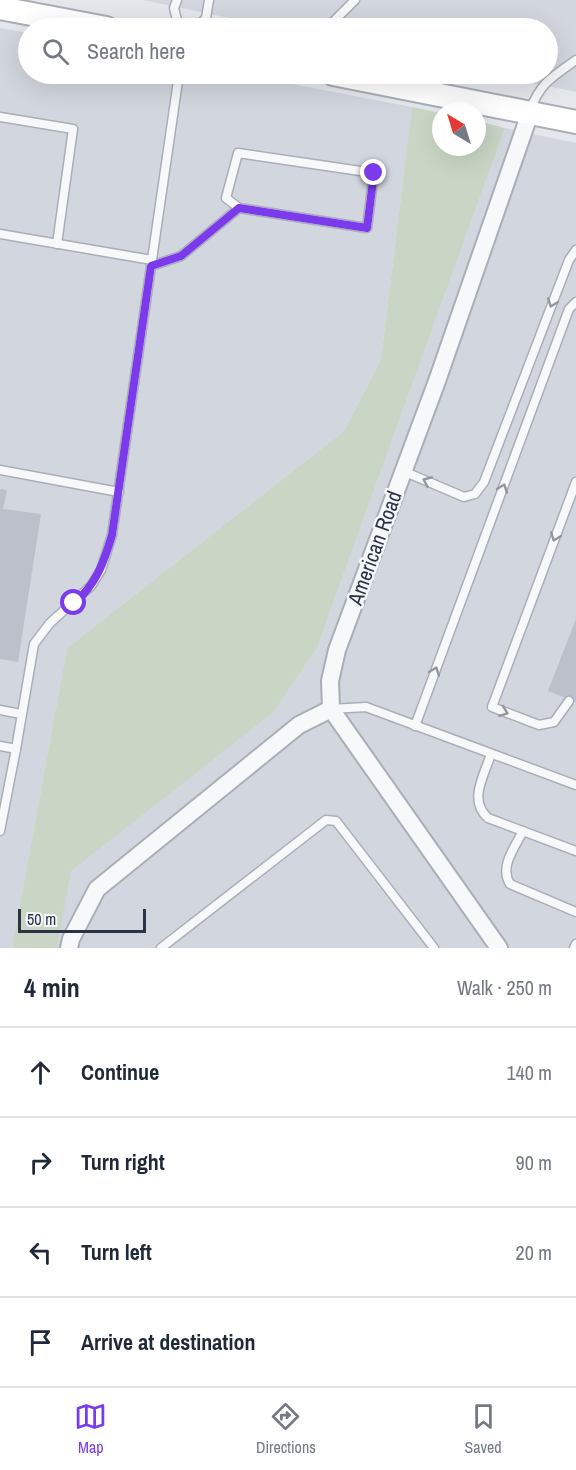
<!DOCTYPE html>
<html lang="en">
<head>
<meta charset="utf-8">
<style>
	:root { --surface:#fff; --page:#f2f2f3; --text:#1f2937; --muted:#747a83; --line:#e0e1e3; --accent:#7c3aed }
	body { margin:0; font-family:"Archivo Narrow",sans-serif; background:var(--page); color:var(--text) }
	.compass { position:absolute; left:432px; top:102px; width:54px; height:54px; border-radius:50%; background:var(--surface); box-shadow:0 6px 24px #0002; rotate:322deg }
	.scale { position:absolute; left:18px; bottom:15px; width:128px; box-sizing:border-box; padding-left:6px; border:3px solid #2b3445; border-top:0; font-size:16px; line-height:21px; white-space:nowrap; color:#2b3445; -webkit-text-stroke:4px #f4f6f9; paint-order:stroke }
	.stop { position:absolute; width:18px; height:18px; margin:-14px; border:4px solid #7c3aed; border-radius:50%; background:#fff }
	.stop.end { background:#7c3aed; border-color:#fff; box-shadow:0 2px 6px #0008 }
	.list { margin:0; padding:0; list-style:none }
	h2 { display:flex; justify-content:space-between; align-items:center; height:78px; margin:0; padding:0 24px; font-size:26px }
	h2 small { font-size:20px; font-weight:400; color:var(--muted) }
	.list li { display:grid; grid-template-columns:39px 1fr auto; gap:18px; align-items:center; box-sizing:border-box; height:90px; padding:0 24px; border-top:2px solid var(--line) }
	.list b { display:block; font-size:22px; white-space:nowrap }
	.list em { font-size:20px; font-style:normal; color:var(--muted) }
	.icon { flex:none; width:33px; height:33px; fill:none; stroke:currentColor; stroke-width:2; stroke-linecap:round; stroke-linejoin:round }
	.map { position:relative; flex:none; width:576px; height:948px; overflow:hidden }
	.search { position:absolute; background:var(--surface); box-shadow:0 6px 24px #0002; left:18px; right:18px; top:18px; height:66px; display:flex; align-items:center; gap:15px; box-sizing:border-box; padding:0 21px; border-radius:33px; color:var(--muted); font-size:22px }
	.sheet { height:438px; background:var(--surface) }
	nav { display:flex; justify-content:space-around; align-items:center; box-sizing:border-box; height:84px; border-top:2px solid var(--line); background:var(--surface); font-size:16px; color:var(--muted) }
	nav a { display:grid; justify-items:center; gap:3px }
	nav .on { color:var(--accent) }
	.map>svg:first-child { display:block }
	.built { fill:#d2d6de }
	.green { fill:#c9d6c5 }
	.building { fill:#bbc0ca }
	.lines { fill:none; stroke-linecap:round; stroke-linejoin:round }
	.service-casing { stroke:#a9aeb7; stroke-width:11 }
	.minor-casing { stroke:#a9aeb7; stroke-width:20 }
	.secondary-casing { stroke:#a9aeb7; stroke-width:26 }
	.service { stroke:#f7f8fa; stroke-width:8 }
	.minor { stroke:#f7f8fa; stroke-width:16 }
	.secondary { stroke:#fff; stroke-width:22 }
	.oneway { stroke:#9196a0 }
	.route { stroke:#7c3aed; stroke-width:8 }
	.labels { text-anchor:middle; stroke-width:5; stroke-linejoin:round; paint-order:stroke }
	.street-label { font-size:21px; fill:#2b3445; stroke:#f4f6f9 }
</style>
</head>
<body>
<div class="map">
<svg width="576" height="948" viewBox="0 0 576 948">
	<rect width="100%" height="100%" fill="#e4e7ec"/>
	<g class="built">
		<path d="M143 0H576V92L490 74H548V28H277Z"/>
		<path d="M0 28 28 33V74H239L412 107 381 359 344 431 67 648 12 948H0Z"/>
		<path d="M505 128 576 143V948H57L70 871 273 713 317 648Z"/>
	</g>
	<path class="green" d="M412 107 441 113V147H477V121L505 128 317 648 273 713 71 871 57 948H12L67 648 344 431 381 359Z"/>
	<g class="building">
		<path d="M0 489 7 490 3 509 41 514 18 662 0 659Z"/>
		<path d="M576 619V702L548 691Z"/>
	</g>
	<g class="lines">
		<g class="service-casing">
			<g id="service">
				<path d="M177 0 174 8 179 28"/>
				<path d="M196 28 206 18 209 0"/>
				<path d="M327 28 355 0"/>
				<path d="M530 111C539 84 553 76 576 60"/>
				<path d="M0 117 73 129 57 244"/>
				<path d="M238 153 374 173 367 228 239 208 226 198Z"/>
				<path d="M0 234 152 260"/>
				<path d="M151 266 181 256 239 208"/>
				<path d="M0 470 119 492"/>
				<path d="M403 471 464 497 475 494 484 482 569 260 576 250"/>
				<path d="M569 701 554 722 539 725 492 707 576 482"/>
				<path d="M331 709 366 707 576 785"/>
				<path d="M0 710 21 714"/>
				<path d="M415 726 569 309 576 302"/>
				<path d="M0 746 16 749 34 644 50 623 91 586 101 570 112 535 179 74"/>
				<path d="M491 754C484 776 468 800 488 818L576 851"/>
				<path d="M0 831 16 749"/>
				<path d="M523 831C515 847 499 867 510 884L576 912"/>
				<path d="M161 948 326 820 336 821 434 948"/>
				<path d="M574 948 576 944"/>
			</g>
		</g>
		<g class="minor-casing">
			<g id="minor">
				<path d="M69 948 71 939 97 889 299 725 331 709"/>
				<path d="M499 948 331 709 330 681 337 650 437 381 530 113"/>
			</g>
		</g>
		<g class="secondary-casing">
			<g id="secondary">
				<path d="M0 8 106 28"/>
				<path d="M333 74 576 122"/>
			</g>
		</g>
		<use href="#service" class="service"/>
		<use href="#minor" class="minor"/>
		<use href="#secondary" class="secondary"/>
	</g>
	<defs><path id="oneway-chevron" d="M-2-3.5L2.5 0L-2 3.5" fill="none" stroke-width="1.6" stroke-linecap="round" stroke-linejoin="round" transform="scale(1.5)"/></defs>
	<g class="oneway">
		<use href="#oneway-chevron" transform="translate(552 303) rotate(111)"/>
		<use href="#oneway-chevron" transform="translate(427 481) rotate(-157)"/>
		<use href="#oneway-chevron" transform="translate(503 488) rotate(-70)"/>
		<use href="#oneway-chevron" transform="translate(555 537) rotate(111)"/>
		<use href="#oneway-chevron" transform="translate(435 671) rotate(-70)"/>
		<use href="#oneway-chevron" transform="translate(504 712) rotate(21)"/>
	</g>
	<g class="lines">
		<path class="route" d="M74 603C96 585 104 562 112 535L151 266 181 256 239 208 367 228 374 173"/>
	</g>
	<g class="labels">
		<g class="street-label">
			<text transform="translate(375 548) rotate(-70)" y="7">American Road</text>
		</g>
	</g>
</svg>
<svg class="compass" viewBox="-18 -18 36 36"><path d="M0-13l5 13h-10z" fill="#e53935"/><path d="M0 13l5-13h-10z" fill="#747a83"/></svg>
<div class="scale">50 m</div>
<div class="stop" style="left:74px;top:603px"></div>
<div class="stop end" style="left:374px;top:173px"></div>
<div class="search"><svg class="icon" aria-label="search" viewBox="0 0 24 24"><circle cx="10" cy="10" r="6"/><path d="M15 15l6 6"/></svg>Search here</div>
</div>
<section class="sheet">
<h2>4 min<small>Walk · 250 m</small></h2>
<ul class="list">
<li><svg class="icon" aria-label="ahead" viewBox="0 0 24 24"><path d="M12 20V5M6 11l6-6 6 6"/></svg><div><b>Continue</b></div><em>140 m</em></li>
<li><svg class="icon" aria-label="right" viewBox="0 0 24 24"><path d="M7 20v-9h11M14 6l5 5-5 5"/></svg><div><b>Turn right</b></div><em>90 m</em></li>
<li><svg class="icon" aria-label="left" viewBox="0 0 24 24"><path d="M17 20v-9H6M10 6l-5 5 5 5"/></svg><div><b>Turn left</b></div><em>20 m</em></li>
<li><svg class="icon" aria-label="arrive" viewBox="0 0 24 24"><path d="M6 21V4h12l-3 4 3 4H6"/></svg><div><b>Arrive at destination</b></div></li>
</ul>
</section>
<nav>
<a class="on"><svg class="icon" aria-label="map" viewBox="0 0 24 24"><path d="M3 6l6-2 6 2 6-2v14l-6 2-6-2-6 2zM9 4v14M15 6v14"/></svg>Map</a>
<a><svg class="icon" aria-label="directions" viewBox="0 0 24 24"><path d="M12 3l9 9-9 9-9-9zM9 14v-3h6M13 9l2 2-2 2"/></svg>Directions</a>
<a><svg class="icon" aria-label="saved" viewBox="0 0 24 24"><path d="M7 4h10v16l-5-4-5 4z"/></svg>Saved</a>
</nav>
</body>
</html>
